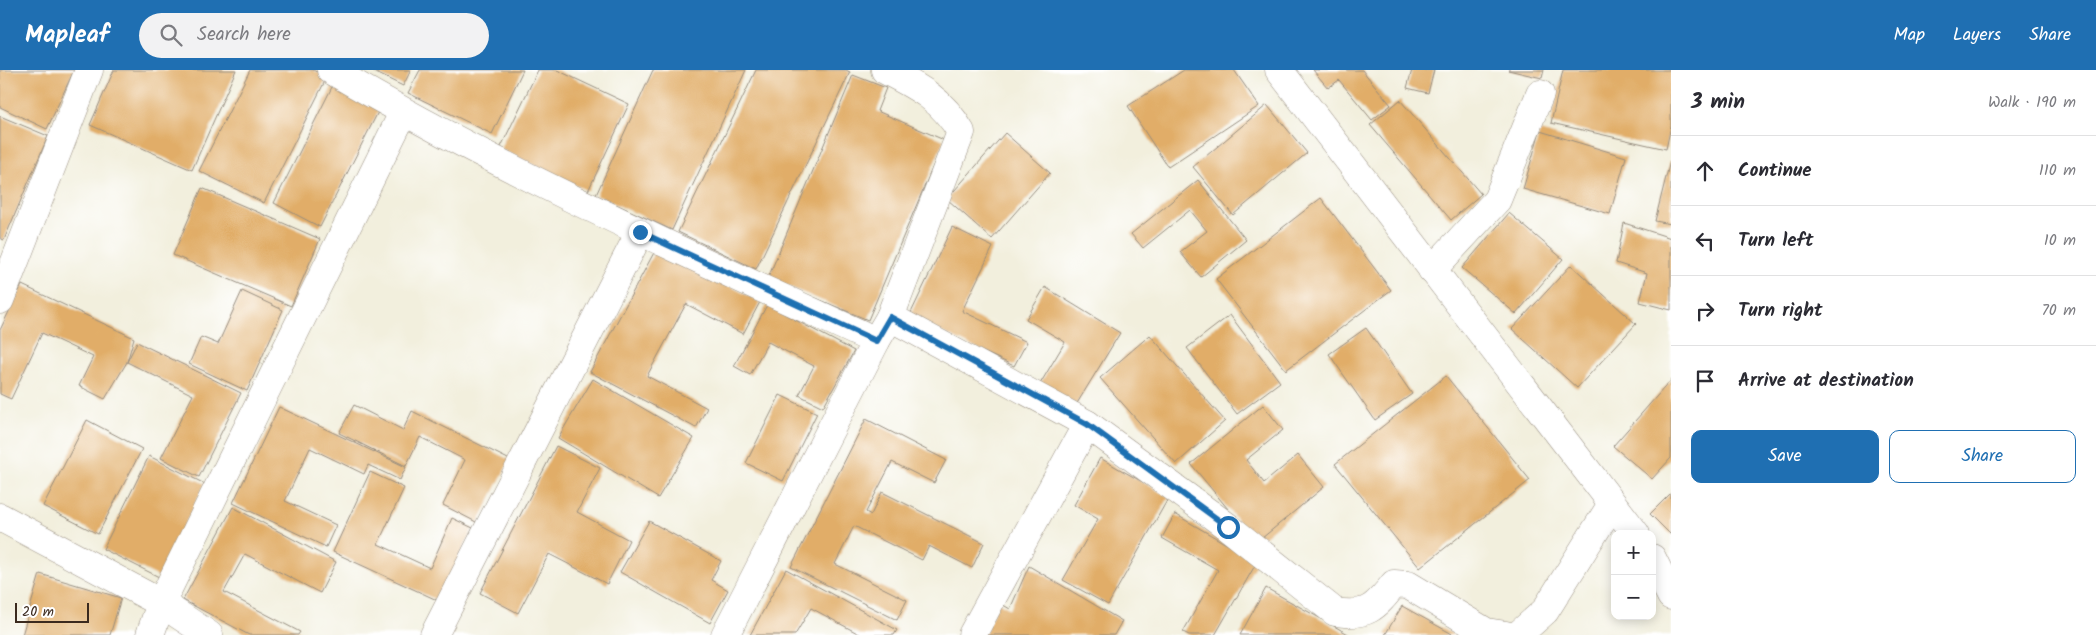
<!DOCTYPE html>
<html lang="en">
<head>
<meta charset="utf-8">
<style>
	:root { --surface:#fff; --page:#f2f2f3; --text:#2b2b33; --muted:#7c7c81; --line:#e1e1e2; --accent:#1f6fb2 }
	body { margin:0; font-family:Kalam,sans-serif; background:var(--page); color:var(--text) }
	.controls { position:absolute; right:15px; bottom:15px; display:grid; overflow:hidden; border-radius:10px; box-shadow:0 2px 12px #0003 }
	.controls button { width:45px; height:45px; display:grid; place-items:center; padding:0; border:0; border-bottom:1px solid var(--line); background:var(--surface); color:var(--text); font:25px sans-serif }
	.scale { position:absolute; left:15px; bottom:12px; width:74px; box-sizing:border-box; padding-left:5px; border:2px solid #3b2a1e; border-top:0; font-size:14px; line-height:18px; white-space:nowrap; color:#3b2a1e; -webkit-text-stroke:4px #fff; paint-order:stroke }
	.stop { position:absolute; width:15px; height:15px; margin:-11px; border:4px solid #1f6fb2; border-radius:50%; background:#fff }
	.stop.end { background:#1f6fb2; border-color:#fff; box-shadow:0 1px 5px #0008 }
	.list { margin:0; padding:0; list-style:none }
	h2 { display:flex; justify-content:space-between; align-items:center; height:65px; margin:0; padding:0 20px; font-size:21px }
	h2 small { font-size:16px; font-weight:400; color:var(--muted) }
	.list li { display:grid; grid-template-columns:32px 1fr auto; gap:15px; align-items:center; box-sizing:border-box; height:70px; padding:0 20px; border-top:1px solid var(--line) }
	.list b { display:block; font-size:19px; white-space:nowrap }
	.list em { font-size:16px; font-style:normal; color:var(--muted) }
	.actions { display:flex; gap:10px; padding:15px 20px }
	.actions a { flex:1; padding:11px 0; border:1px solid var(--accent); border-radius:10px; text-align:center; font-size:18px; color:var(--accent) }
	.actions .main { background:var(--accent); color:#fff }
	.icon { flex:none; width:28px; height:28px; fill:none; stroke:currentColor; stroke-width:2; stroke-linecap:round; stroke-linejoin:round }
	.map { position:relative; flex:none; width:1671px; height:565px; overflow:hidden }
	header { display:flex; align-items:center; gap:30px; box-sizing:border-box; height:70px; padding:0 25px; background:var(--accent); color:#fff }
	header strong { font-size:24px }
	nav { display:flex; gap:28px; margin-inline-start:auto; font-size:18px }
	.search { width:350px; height:45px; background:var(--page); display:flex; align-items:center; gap:12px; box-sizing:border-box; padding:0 18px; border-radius:28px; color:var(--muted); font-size:19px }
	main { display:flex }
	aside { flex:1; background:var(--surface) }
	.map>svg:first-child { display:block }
	.building { fill:#e1ad67 }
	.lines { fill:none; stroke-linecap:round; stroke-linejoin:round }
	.minor-casing { stroke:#968c7e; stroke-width:29 }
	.secondary-casing { stroke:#968c7e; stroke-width:29 }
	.minor { stroke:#fff; stroke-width:28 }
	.secondary { stroke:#fff; stroke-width:28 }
	.route { stroke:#1f6fb2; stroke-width:6 }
</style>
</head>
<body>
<header>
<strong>Mapleaf</strong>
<div class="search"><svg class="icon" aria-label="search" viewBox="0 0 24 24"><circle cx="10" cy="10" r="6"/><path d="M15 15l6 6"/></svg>Search here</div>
<nav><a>Map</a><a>Layers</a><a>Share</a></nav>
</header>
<main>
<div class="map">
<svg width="1671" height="565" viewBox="0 0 1671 565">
	<rect width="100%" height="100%" fill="#fff"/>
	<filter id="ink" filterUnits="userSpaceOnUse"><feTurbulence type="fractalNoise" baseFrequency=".02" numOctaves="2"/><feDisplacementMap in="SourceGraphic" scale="10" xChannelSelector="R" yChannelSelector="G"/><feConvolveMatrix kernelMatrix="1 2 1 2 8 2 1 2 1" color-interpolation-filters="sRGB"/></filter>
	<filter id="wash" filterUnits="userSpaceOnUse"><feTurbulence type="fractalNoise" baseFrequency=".0096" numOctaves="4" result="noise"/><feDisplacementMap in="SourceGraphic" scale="20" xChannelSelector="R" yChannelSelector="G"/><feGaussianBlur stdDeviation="1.12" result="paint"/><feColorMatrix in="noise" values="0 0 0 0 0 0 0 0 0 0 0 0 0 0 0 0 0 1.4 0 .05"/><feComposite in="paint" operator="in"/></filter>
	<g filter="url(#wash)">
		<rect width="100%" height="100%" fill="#f2efdd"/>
		<g id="blocks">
			<g class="building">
				<path d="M0 0H74L47 59 0 37Z"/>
				<path d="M114 0H236L192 100 90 55Z"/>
				<path d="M250 0H313L327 7 264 133 199 101Z"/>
				<path d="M375 0H411L403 16 374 2Z"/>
				<path d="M420 0H523L492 64 408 23Z"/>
				<path d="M538 0H557L629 34 588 121 500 79Z"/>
				<path d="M653 0H746L672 160 596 125Z"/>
				<path d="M756 0H846L850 2 756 199 678 162Z"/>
				<path d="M1184 0H1234L1259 36 1168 97 1128 36Z"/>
				<path d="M1313 0H1362L1391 35 1372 50 1339 10 1328 18Z"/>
				<path d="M1412 0H1434L1428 23 1407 18Z"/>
				<path d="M1508 0H1544L1542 8Z"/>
				<path d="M1563 0H1671V56L1666 79 1551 53Z"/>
				<path d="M853 5 886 18 877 41 944 70 868 250 768 208Z"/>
				<path d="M334 13 381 36 320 157 274 133Z"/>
				<path d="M1400 30 1481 124 1451 150 1370 55Z"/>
				<path d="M1267 35 1307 83 1233 145 1193 97Z"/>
				<path d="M0 46 48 66 4 170 0 168Z"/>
				<path d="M1540 61 1626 87 1610 144 1523 119Z"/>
				<path d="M1005 63 1050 103 992 169 947 129Z"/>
				<path d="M1670 91H1671V154L1655 151Z"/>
				<path d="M1198 110 1246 170 1201 207 1180 182 1207 161 1190 140 1143 178 1131 164Z"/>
				<path d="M202 118 320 169 291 236 173 185Z"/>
				<path d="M1321 128 1391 220 1286 300 1216 209Z"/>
				<path d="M1509 143 1563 189 1516 244 1462 198Z"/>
				<path d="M1624 153 1671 168V240L1640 232 1647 203 1616 193Z"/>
				<path d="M952 157 993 177 962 241 1027 272 1014 296 909 247Z"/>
				<path d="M657 177 760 232 743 264 686 234 647 306 707 338 696 358 590 302Z"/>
				<path d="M1571 195 1636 254 1577 318 1512 259Z"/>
				<path d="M22 215 134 268 127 292 105 329 79 316 93 287 42 263 11 329 0 324V260Z"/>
				<path d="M1045 217 1120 263 1076 335 1040 314 1065 272 1026 249Z"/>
				<path d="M242 221 283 240 247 321 189 294 201 267 218 274Z"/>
				<path d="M767 235 854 281 823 337 799 325 814 296 768 272 750 305 734 296Z"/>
				<path d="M1230 245 1280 312 1237 344 1187 278Z"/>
				<path d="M1366 258 1412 324 1375 350 1329 284Z"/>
				<path d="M1150 265 1225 351 1176 394 1100 308Z"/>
				<path d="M137 272 241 323 199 407 161 388 193 325 127 292Z"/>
				<path d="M1446 306 1530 410 1420 498 1335 394Z"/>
				<path d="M593 309 694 368 658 428 558 368Z"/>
				<path d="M1671 310V388L1652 409 1613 376Z"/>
				<path d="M780 325 817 343 783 411 746 393Z"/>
				<path d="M354 335 403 360 412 341 510 390 478 453 443 435 465 390 420 367 406 396 339 363Z"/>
				<path d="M1263 335 1283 360 1246 390 1264 413 1298 385 1324 417 1256 473 1191 394Z"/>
				<path d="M279 337 406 397 400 410 368 395 364 404 310 378 285 431 336 455 326 477 233 433Z"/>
				<path d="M866 349 946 390 934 413 892 392 866 442 871 445 882 422 984 473 972 498 929 476 922 490 854 456 835 494 907 530 897 550 791 497Z"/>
				<path d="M87 350 142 379 98 464 43 436Z"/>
				<path d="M556 376 600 398 577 442 629 470 607 514 549 484 518 543 480 523Z"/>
				<path d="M149 386 205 414 159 507 103 479Z"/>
				<path d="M1100 388 1169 427 1108 535 1063 510 1098 449 1074 435Z"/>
				<path d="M370 402 404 418 378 474 430 498 452 448 473 458 439 531 333 482Z"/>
				<path d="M1671 423V465L1650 444Z"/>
				<path d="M233 437 336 492 320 523 245 484 224 522 300 562 298 565H249L183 530Z"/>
				<path d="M1175 444 1257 492 1215 565H1189L1183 562 1218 500 1162 468Z"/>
				<path d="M649 451 721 491 711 510 728 520 710 553 620 502Z"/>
				<path d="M1029 496 1122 551 1114 565H984L998 532 1010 539Z"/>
				<path d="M786 499 897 560 894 565H861L811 538 795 565H750Z"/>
				<path d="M40 504 121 528 110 565H22Z"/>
				<path d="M1266 518 1350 565H1240Z"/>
				<path d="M1402 536 1454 565H1385Z"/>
			</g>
		</g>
	</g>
	<g filter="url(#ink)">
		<use href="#blocks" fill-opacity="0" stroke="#968c7e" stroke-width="1"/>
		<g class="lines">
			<g class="minor-casing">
				<g id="minor">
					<path d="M331 0C506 103 692 186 876 271"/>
					<path d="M885 0C918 17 942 29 961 62L890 247"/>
					<path d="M1432 200 1497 130 1540 24"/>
					<path d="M0 230 89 0"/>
					<path d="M1087 354 1228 457 1335 542C1367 547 1375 538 1394 514L1408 515 1486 562 1506 565"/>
					<path d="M0 447 161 533 209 565"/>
					<path d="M150 565 161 533 403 43"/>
					<path d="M434 565 640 162"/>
					<path d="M725 565 876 271 890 247 1087 354 972 565"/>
					<path d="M1518 565 1545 541 1612 434"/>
				</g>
			</g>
			<g class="secondary-casing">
				<g id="secondary">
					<path d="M1279 0 1636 464"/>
					<path d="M1652 488 1671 526"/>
				</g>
			</g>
			<use href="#minor" class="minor"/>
			<use href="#secondary" class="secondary"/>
		</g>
	</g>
	<g class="lines" filter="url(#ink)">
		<path class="route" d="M640 162 876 271 890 247 1087 354 1228 457"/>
	</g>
</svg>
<div class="controls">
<button>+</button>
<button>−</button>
</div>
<div class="scale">20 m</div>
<div class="stop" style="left:1228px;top:457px"></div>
<div class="stop end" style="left:640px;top:162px"></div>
</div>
<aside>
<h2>3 min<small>Walk · 190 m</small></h2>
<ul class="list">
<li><svg class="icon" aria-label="ahead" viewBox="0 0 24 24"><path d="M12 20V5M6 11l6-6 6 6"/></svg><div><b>Continue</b></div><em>110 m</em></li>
<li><svg class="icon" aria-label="left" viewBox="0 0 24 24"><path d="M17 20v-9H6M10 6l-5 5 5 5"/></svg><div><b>Turn left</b></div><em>10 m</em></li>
<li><svg class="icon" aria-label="right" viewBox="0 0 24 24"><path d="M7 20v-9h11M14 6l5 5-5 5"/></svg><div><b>Turn right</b></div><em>70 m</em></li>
<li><svg class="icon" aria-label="arrive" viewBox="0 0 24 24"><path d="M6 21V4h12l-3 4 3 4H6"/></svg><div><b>Arrive at destination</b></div></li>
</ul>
<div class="actions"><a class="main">Save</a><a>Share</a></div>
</aside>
</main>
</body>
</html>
